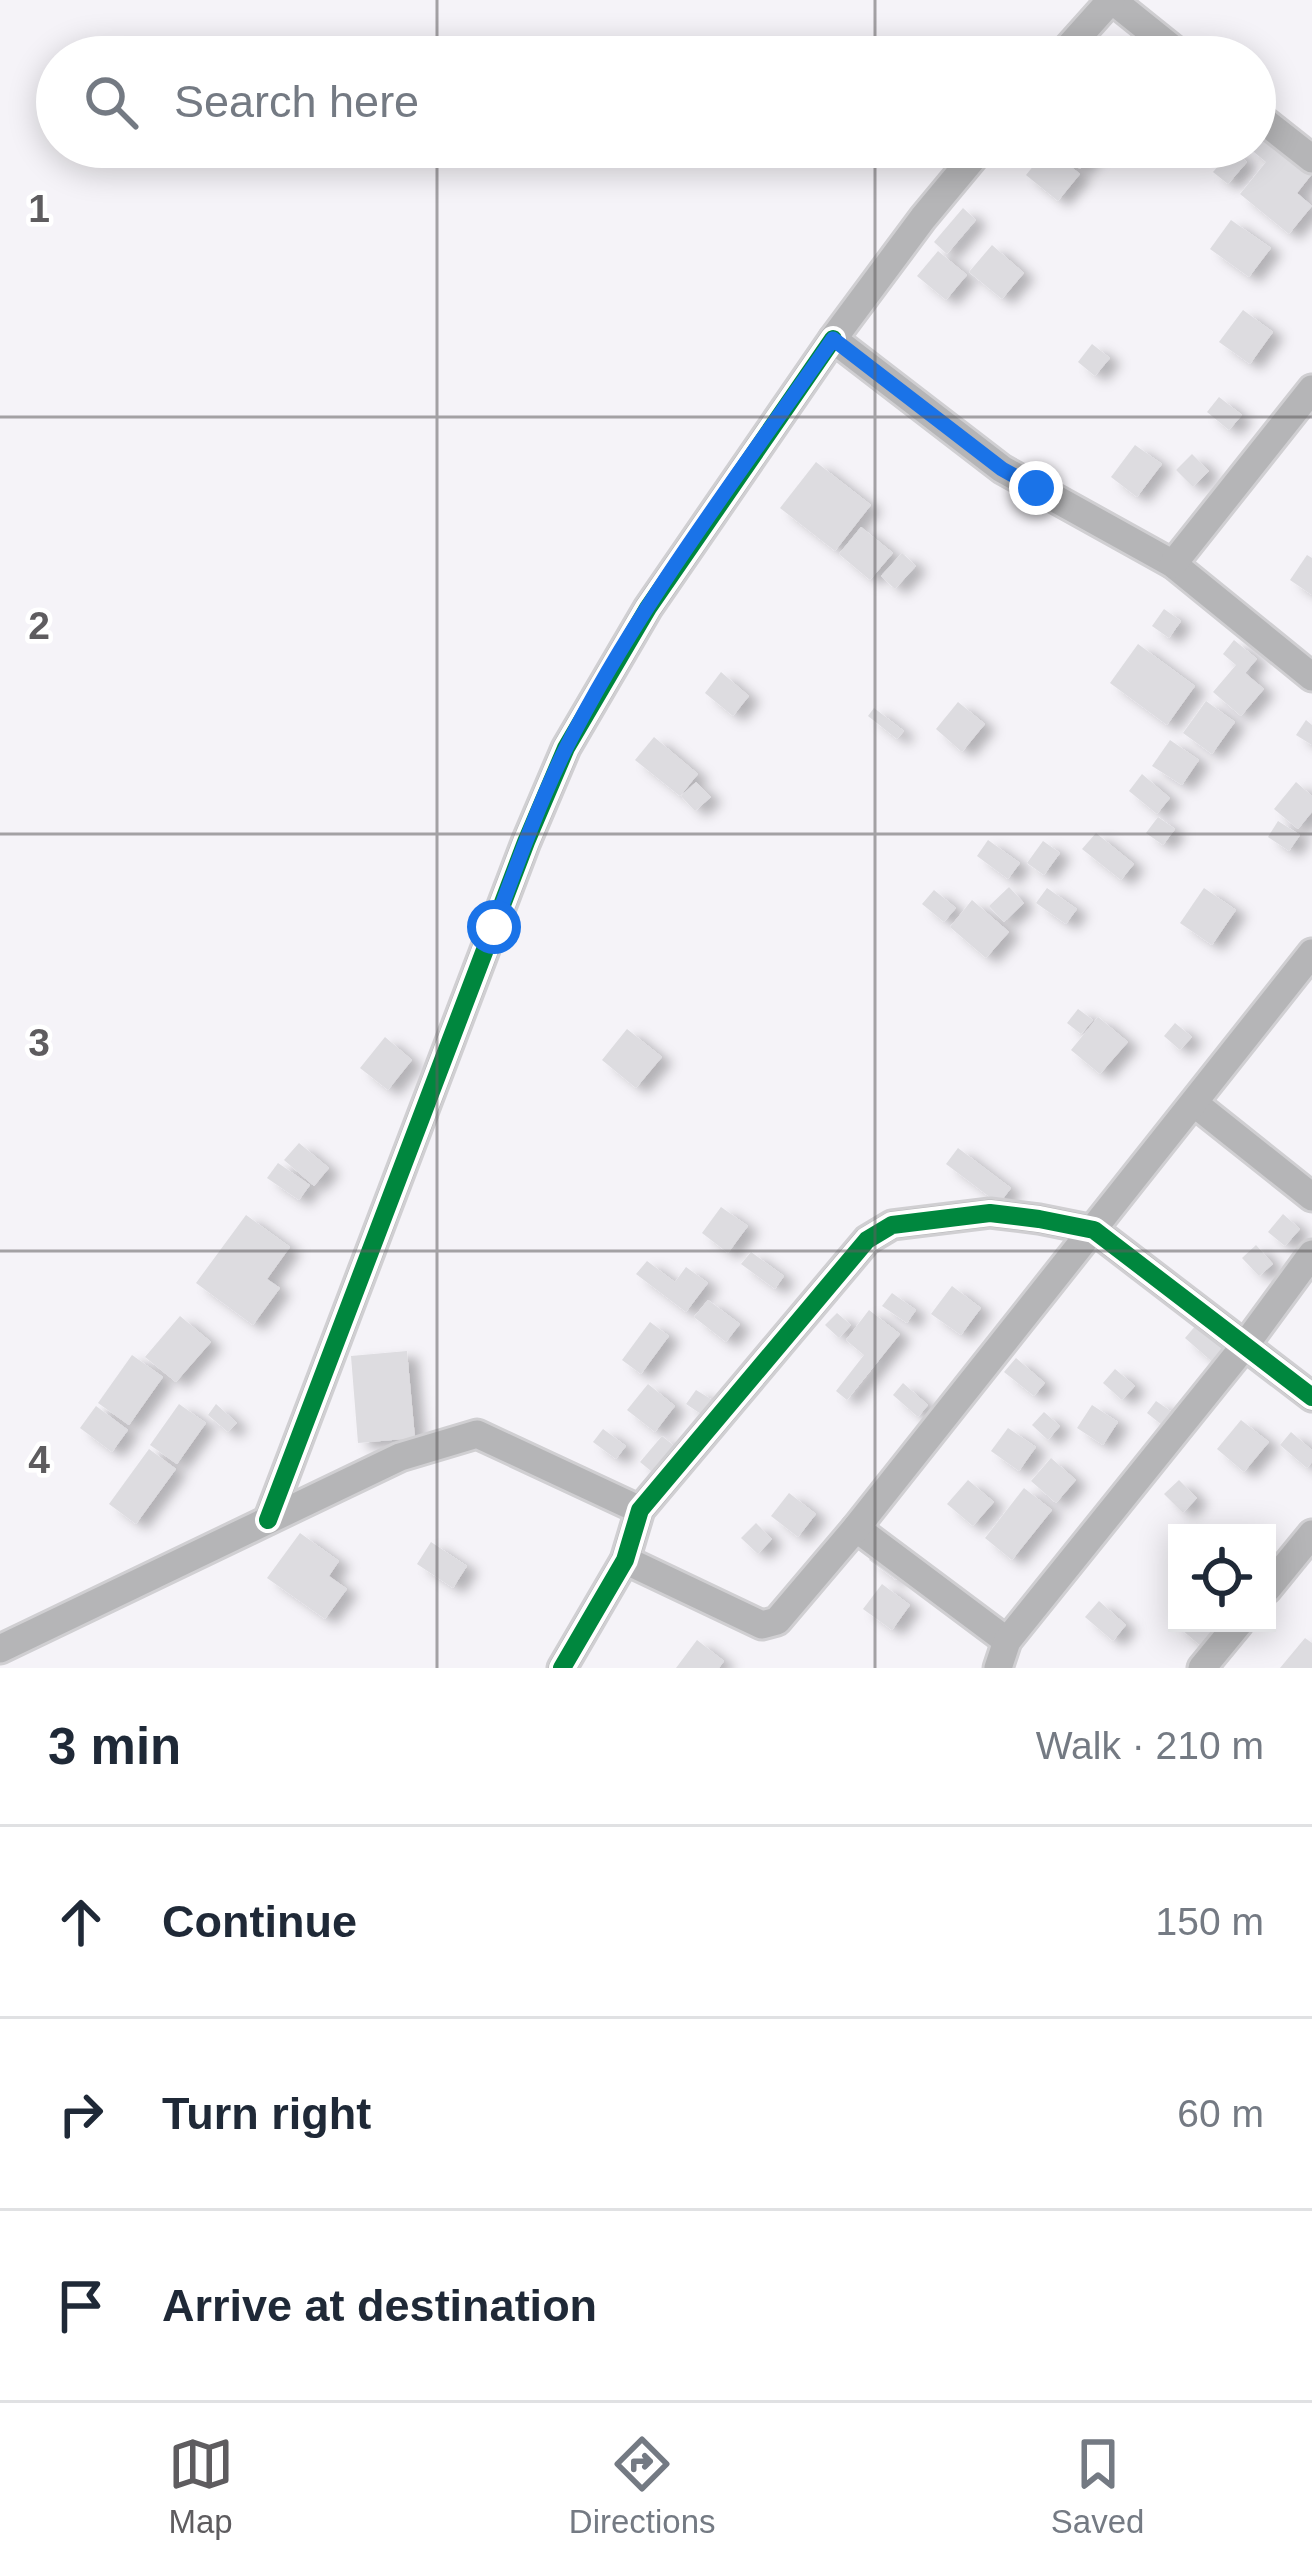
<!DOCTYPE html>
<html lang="en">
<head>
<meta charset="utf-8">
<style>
	:root { --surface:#fff; --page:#f6f6f7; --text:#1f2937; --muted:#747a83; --line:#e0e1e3; --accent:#5e5c5f }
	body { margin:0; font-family:Helvetica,sans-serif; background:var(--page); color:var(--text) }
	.controls { position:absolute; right:36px; bottom:36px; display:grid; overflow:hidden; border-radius:0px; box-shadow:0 6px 30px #0003 }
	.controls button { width:108px; height:108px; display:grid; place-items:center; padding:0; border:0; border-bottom:3px solid var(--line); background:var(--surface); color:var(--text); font:60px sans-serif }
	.stop { position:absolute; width:36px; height:36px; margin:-27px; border:9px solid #1a73e8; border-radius:50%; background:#fff }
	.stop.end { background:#1a73e8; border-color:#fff; box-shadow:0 3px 12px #0008 }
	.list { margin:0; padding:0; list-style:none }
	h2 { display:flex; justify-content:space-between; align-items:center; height:156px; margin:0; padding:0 48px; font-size:51px }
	h2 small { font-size:39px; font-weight:400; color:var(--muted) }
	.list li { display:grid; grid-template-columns:78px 1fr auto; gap:36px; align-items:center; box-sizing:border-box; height:192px; padding:0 48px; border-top:3px solid var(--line) }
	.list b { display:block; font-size:45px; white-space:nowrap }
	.list em { font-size:39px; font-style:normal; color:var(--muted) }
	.icon { flex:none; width:66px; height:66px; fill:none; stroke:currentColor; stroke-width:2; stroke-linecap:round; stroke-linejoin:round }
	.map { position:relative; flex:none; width:1312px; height:1668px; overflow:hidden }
	.search { position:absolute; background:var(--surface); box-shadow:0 6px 30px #0003; left:36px; right:36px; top:36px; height:132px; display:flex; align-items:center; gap:30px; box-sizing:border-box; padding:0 42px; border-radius:66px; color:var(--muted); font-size:45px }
	.sheet { height:732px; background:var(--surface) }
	nav { display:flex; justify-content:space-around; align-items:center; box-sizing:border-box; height:168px; border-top:3px solid var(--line); background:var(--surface); font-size:33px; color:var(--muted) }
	nav a { display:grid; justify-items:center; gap:6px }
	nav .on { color:var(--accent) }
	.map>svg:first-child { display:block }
	.building { fill:#dddce0; filter:url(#shadow) }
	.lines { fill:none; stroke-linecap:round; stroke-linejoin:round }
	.minor-casing { stroke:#d0cfd2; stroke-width:33 }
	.minor { stroke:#b5b5b7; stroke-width:27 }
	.cycleway-casing { stroke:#fff; stroke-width:26 }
	.cycleway { stroke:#00873e; stroke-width:18 }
	.route { stroke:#1a73e8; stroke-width:15 }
	.grid { fill:none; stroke:#5e5c5f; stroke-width:3; stroke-opacity:0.55 }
	.grid-label { font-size:39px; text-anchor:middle; font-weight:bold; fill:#5e5c5f; stroke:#fff; stroke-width:9; stroke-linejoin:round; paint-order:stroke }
</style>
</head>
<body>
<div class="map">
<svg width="1312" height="1668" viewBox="0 0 1312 1668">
	<defs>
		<filter id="shadow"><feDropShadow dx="11" dy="6" stdDeviation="6" flood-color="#0004"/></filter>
	</defs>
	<rect width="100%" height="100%" fill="#f5f3f8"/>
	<g class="building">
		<path d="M1255 127 1312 168V174L1297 193 1312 206 1289 234 1240 194 1266 162 1248 147H1255Z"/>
		<path d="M1050 147H1083L1091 153 1080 169Z"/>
		<path d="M1048 148 1080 174 1058 201 1026 175Z"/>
		<path d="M1232 150 1247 162 1228 184 1213 172Z"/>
		<path d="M963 208 976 220 947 254 934 242Z"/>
		<path d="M1231 220 1271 248 1249 277 1210 249Z"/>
		<path d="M992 245 1024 273 1002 299 969 272Z"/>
		<path d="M938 251 967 275 946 300 917 276Z"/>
		<path d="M1243 310 1273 332 1250 364 1219 342Z"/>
		<path d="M1092 344 1110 358 1095 376 1078 362Z"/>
		<path d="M1219 397 1242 415 1229 430 1207 412Z"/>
		<path d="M1135 445 1162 464 1137 497 1111 477Z"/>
		<path d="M1192 454 1209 471 1193 487 1176 470Z"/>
		<path d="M816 462 871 505 835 551 780 508Z"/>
		<path d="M861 527 893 553 870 580 839 554Z"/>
		<path d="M902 553 916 566 895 589 881 576Z"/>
		<path d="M1307 555 1312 558V595L1290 580Z"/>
		<path d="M1164 609 1181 621 1169 638 1152 626Z"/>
		<path d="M1234 640 1257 659 1245 673 1264 689 1241 716 1213 692 1236 665 1223 654Z"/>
		<path d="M1138 644 1195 686 1167 725 1110 683Z"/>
		<path d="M721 672 749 696 733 716 705 693Z"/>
		<path d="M1206 701 1235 722 1212 754 1183 733Z"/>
		<path d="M958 702 985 724 962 752 936 729Z"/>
		<path d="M874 708 904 731 897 739 868 716Z"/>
		<path d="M1306 720 1312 725V745L1296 735Z"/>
		<path d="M654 737 698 774 680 796 635 760Z"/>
		<path d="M1170 740 1199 760 1182 785 1152 766Z"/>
		<path d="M1142 774 1170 798 1157 814 1129 791Z"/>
		<path d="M696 782 711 797 695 811 681 796Z"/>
		<path d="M1296 782 1312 796V812L1298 829 1274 809Z"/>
		<path d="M1158 817 1175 829 1163 845 1146 833Z"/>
		<path d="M1278 821 1300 835 1289 851 1268 837Z"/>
		<path d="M1096 833 1134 864 1121 880 1082 849Z"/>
		<path d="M988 840 1020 863 1008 879 977 856Z"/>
		<path d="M1043 841 1060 853 1044 875 1027 863Z"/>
		<path d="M1009 887 1024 903 1004 922 989 906Z"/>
		<path d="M1047 888 1077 909 1066 924 1036 903Z"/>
		<path d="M1204 888 1236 910 1212 945 1180 923Z"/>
		<path d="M934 890 956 908 944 922 922 904Z"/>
		<path d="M972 900 1009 932 986 958 950 927Z"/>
		<path d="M1078 1009 1093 1020 1081 1034 1067 1023Z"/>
		<path d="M1098 1017 1128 1042 1100 1074 1071 1050Z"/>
		<path d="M1175 1023 1192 1037 1180 1050 1164 1036Z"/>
		<path d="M627 1029 662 1057 636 1088 602 1060Z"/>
		<path d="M385 1037 412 1060 388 1090 360 1068Z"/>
		<path d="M299 1143 329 1168 314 1186 284 1160Z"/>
		<path d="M958 1148 1011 1188 999 1204 946 1164Z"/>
		<path d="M278 1163 310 1185 299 1200 267 1178Z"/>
		<path d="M721 1207 748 1226 728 1253 702 1233Z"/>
		<path d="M1283 1214 1300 1229 1285 1246 1268 1232Z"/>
		<path d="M246 1215 290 1247 267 1279 280 1288 253 1325 196 1283Z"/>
		<path d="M1256 1245 1273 1264 1259 1276 1242 1258Z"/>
		<path d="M751 1252 784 1276 775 1289 741 1264Z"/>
		<path d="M647 1261 675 1282 686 1267 708 1283 686 1312 636 1274Z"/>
		<path d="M952 1286 981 1308 961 1335 931 1314Z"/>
		<path d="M892 1293 916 1310 907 1323 882 1306Z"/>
		<path d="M708 1300 740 1324 726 1342 694 1317Z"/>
		<path d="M869 1310 900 1334 847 1400 836 1391 864 1355 846 1340Z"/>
		<path d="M837 1313 851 1325 839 1338 825 1325Z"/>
		<path d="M180 1316 211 1342 176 1382 145 1357Z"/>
		<path d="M1203 1317 1235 1345 1217 1366 1185 1338Z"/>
		<path d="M650 1322 669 1336 641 1374 622 1360Z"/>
		<path d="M407 1351 415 1438 358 1443 351 1356Z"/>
		<path d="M132 1355 163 1377 129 1425 98 1403Z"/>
		<path d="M1016 1358 1045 1383 1034 1396 1004 1372Z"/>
		<path d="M1115 1369 1135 1386 1122 1400 1103 1383Z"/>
		<path d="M903 1383 928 1405 918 1417 893 1395Z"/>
		<path d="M648 1384 675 1406 655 1432 627 1410Z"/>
		<path d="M696 1390 714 1401 704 1416 686 1404Z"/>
		<path d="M1156 1401 1172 1412 1162 1425 1147 1413Z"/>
		<path d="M179 1404 206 1423 177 1464 150 1445Z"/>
		<path d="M216 1404 237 1423 228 1432 208 1415Z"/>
		<path d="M1092 1405 1118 1422 1103 1445 1077 1428Z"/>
		<path d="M96 1406 128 1430 112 1452 80 1428Z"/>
		<path d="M1044 1412 1060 1426 1048 1440 1032 1425Z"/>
		<path d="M1241 1420 1269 1442 1244 1472 1217 1449Z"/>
		<path d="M1008 1428 1036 1447 1019 1471 991 1451Z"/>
		<path d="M603 1429 626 1446 616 1459 593 1442Z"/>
		<path d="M1291 1432 1312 1450V1462L1307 1468 1280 1445Z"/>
		<path d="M662 1436 679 1450 657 1476 640 1462Z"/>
		<path d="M149 1449 176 1469 136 1524 109 1504Z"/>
		<path d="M1051 1458 1076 1480 1056 1503 1031 1481Z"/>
		<path d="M968 1480 994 1502 973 1526 947 1504Z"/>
		<path d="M1179 1480 1197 1498 1183 1513 1164 1494Z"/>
		<path d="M1024 1488 1052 1510 1012 1560 985 1538Z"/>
		<path d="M789 1493 816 1514 798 1537 771 1516Z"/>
		<path d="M756 1523 772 1539 758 1554 741 1538Z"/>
		<path d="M300 1533 339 1561 329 1576 347 1589 325 1619 267 1578Z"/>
		<path d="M431 1542 467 1566 453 1588 417 1564Z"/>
		<path d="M877 1549 904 1570 896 1580 869 1560Z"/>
		<path d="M882 1584 910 1605 892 1630 863 1609Z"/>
		<path d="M1099 1601 1126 1625 1113 1641 1085 1617Z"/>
		<path d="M1174 1623H1204L1215 1632 1202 1647Z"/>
		<path d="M1305 1638 1312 1643V1668H1280Z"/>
		<path d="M697 1640 724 1661 719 1668H676Z"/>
	</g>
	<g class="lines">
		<g class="minor-casing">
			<g id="minor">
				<path d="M1112 0 1183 57"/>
				<path d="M1060 57 1111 0"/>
				<path d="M1255 114 1312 159"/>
				<path d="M982 147 923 218 833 339 1002 469 1173 564 1312 677"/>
				<path d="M1173 564 1312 389"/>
				<path d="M1194 1103 1312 1197"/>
				<path d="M268 1520 526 842 566 748 648 608 833 339"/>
				<path d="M856 1528 1007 1641"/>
				<path d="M625 1560 762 1625 777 1621 856 1528 1312 953"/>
				<path d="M1267 1589 1312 1534"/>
				<path d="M0 1649 400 1457 477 1434 640 1510"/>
				<path d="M562 1668 625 1560 640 1510 867 1240 892 1225 990 1213 1039 1219 1094 1230 1312 1397"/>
				<path d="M998 1668 1007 1641 1246 1344 1312 1254"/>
				<path d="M1202 1668 1239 1623"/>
			</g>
		</g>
		<use href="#minor" class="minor"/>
		<g class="cycleway-casing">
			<g id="cycleway">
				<path d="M268 1520 526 842 566 748 648 608 833 339"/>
				<path d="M562 1668 625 1560 640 1510 867 1240 892 1225 990 1213 1039 1219 1094 1230 1312 1397"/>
			</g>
		</g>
		<use href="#cycleway" class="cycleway"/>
	</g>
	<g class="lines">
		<path class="route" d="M494 927C516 867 538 805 566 748 638 605 742 471 833 339L1002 469 1036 488"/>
	</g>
	<path class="grid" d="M437 0V57M875 0V57M437 147V1668M875 147V1668M0 417H1312M0 834H1312M0 1251H1312"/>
	<g class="grid-label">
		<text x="39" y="222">1</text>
		<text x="39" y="639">2</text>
		<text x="39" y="1056">3</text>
		<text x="39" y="1473">4</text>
	</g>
</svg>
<div class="controls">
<button><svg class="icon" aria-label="locate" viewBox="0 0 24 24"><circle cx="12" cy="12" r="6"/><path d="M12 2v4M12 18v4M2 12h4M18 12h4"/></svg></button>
</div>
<div class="stop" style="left:494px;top:927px"></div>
<div class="stop end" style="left:1036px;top:488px"></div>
<div class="search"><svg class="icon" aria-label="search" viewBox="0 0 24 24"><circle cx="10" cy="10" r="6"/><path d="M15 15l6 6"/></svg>Search here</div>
</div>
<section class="sheet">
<h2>3 min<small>Walk · 210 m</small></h2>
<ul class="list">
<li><svg class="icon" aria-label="ahead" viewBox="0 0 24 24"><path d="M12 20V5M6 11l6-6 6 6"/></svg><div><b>Continue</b></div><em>150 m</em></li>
<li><svg class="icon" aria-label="right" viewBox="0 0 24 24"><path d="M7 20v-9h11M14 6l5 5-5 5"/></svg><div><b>Turn right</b></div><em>60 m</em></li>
<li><svg class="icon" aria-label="arrive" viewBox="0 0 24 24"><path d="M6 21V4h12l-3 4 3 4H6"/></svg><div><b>Arrive at destination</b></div></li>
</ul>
</section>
<nav>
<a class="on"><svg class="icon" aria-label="map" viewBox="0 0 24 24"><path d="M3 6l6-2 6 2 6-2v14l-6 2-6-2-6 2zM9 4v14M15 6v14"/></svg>Map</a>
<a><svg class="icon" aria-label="directions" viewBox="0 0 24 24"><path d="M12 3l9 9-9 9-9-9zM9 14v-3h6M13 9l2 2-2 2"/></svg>Directions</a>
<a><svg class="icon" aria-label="saved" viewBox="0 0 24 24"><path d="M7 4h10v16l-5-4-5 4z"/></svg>Saved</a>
</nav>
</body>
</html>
